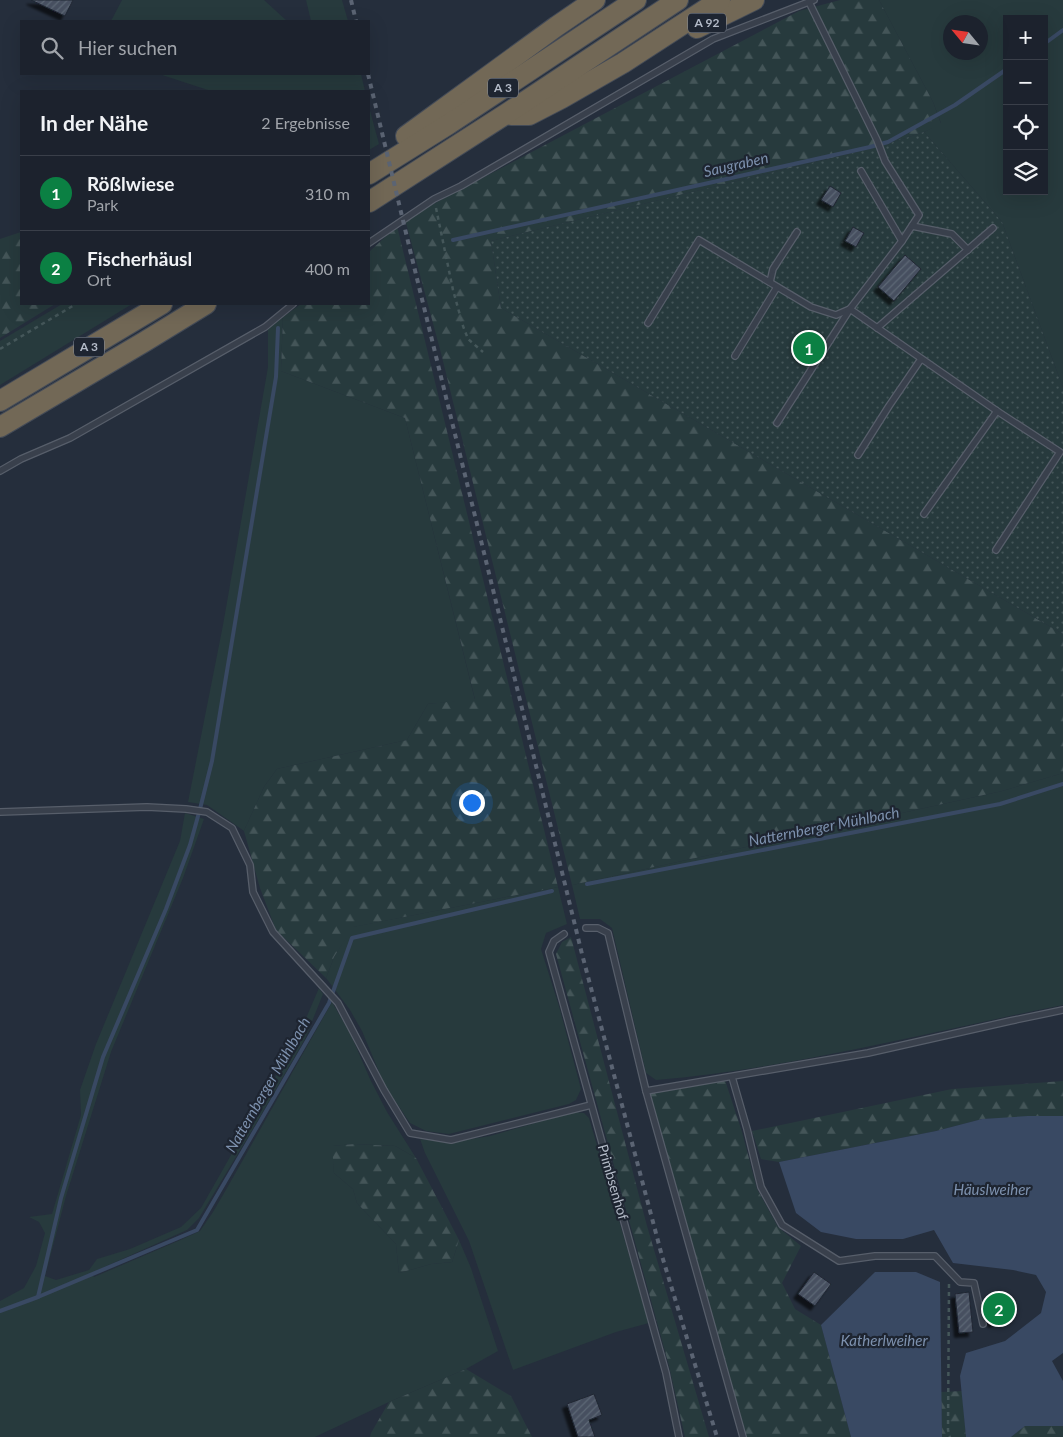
<!DOCTYPE html>
<html lang="de">
<head>
<meta charset="utf-8">
<style>
	:root { --surface:#1c222d; --page:#292f39; --text:#f1f3f6; --muted:#a0a4aa; --line:#3a3f49; --accent:#0b8043 }
	body { margin:0; font-family:Lato,sans-serif; background:var(--page); color:var(--text) }
	.controls { position:absolute; right:15px; top:15px; display:grid; overflow:hidden; border-radius:0px; box-shadow:0 5px 20px #0002 }
	.controls button { width:45px; height:45px; display:grid; place-items:center; padding:0; border:0; border-bottom:1px solid var(--line); background:var(--surface); color:var(--text); font:25px sans-serif }
	.compass { position:absolute; left:943px; top:15px; width:45px; height:45px; border-radius:50%; background:var(--surface); box-shadow:0 5px 20px #0002; rotate:299deg }
	.you { position:absolute; left:471px; top:802px; width:18px; height:18px; margin:-12px; border:4px solid #fff; border-radius:50%; background:#1a73e8; box-shadow:0 0 0 8px #1a73e833 }
	.badge { display:grid; place-items:center; width:32px; height:32px; border-radius:50%; background:var(--accent); color:#fff; font-size:16px; font-weight:700 }
	.pin { position:absolute; translate:-50% -50%; border:2px solid #fff; box-shadow:0 1px 5px #0006 }
	.list { margin:0; padding:0; list-style:none }
	h2 { display:flex; justify-content:space-between; align-items:center; height:65px; margin:0; padding:0 20px; font-size:21px }
	h2 small { font-size:16px; font-weight:400; color:var(--muted) }
	.list li { display:grid; grid-template-columns:32px 1fr auto; gap:15px; align-items:center; box-sizing:border-box; height:75px; padding:0 20px; border-top:1px solid var(--line) }
	.list b { display:block; font-size:19px; white-space:nowrap }
	.list p { margin:0; font-size:16px; white-space:nowrap; color:var(--muted) }
	.list em { font-size:16px; font-style:normal; color:var(--muted) }
	.icon { flex:none; width:28px; height:28px; fill:none; stroke:currentColor; stroke-width:2; stroke-linecap:round; stroke-linejoin:round }
	.map { position:relative; flex:none; width:1063px; height:1437px; overflow:hidden }
	.search { position:absolute; background:var(--surface); box-shadow:0 5px 20px #0002; left:20px; top:20px; width:350px; height:55px; display:flex; align-items:center; gap:12px; box-sizing:border-box; padding:0 18px; border-radius:0px; color:var(--muted); font-size:19px }
	.panel { position:absolute; background:var(--surface); box-shadow:0 5px 20px #0002; left:20px; top:90px; width:350px; height:215px; border-radius:0px }
	.map>svg:first-child { display:block }
	.grass { fill:#273a3d; fill-rule:evenodd }
	.forest { fill:url(#forest-firs) }
	.garden { fill:url(#garden-dots) }
	.water { fill:#394963 }
	.lines { fill:none; stroke-linecap:round; stroke-linejoin:round }
	.stream { stroke:#394963; stroke-width:4 }
	.building { fill:url(#building-hatch); stroke:#202733; filter:url(#shadow) }
	.service-casing { stroke:#575e6a; stroke-width:8 }
	.motorway-casing { stroke:#444b57; stroke-width:22 }
	.path { stroke:#45575a; stroke-width:2.5; stroke-dasharray:4 4; stroke-linecap:butt }
	.service { stroke:#39404c; stroke-width:5.5 }
	.motorway { stroke:#726856; stroke-width:20 }
	.rail { stroke:#5b6473; stroke-width:4; stroke-dasharray:5 5; stroke-linecap:butt }
	.labels { text-anchor:middle; stroke-width:4.5; stroke-linejoin:round; paint-order:stroke }
	.shield { fill:#1e2531; stroke:#878e9b; stroke-width:1 }
	.shield-label { font-size:12px; font-weight:bold; fill:#b4bbc8 }
	.street-label { font-size:14px; fill:#b4bbc8; stroke:#1e2531 }
	.water-label { font-size:15px; font-style:italic; fill:#7d91ae; stroke:#1e2531 }
</style>
</head>
<body>
<div class="map">
<svg width="1063" height="1437" viewBox="0 0 1063 1437">
	<defs>
		<pattern id="forest-firs" width="22" height="20" patternUnits="userSpaceOnUse" patternTransform="scale(1.25)"><rect width="22" height="20" fill="#273a3d"/><path d="M5 1l3.5 6h-7zM16 11l3.5 6h-7z" fill="#445558"/></pattern>
		<pattern id="garden-dots" width="8" height="8" patternUnits="userSpaceOnUse" patternTransform="scale(1.25)"><rect width="8" height="8" fill="#273a3d"/><path d="M2 2h.1M6 6h.1" fill="none" stroke="#445558" stroke-width="1.8" stroke-linecap="round"/></pattern>
		<pattern id="building-hatch" width="6" height="6" patternUnits="userSpaceOnUse" patternTransform="scale(1.25)"><rect width="6" height="6" fill="#465060"/><path d="M-1 1l2-2M0 6l6-6M5 7l2-2" fill="none" stroke="#5e6775"/></pattern>
		<filter id="shadow"><feDropShadow dx="-4.5" dy="4.5" stdDeviation="1" flood-color="#0009"/></filter>
	</defs>
	<rect width="100%" height="100%" fill="#252e3c"/>
	<g class="grass">
		<path d="M122 0H264L287 21H111Z"/>
		<path d="M306 0H342L348 21H311Z"/>
		<path d="M879 0H1063V388L1002 222 924 132 941 123 933 102ZM1007 19H1044V191H1007ZM950 22H980V52H950Z"/>
		<path d="M159 74H361L365 91H211Z"/>
		<path d="M369 107 379 144 369 150Z"/>
		<path d="M62 304H132L0 385V341Z"/>
		<path d="M283 317 281 371 405 418 475 700 428 704 407 740 277 769 264 787 244 831 207 805 188 802 223 625 268 367V329Z"/>
		<path d="M1063 773V1005C928 1032 794 1068 656 1080L646 1073 612 928 600 919H580L572 885 1002 791Z"/>
		<path d="M185 813 204 819 183 878 111 1052 66 1196 45 1276 56 1280 89 1270 97 1259 130 1249 181 1227 201 1208 298 1037 319 988 323 994 305 1039 257 1122 199 1218 187 1230 91 1273 94 1277 178 1241 200 1231 213 1212 227 1188 332 1002 351 1035 370 1079 387 1112 416 1158 395 1146 354 1144 333 1146 334 1173 353 1189 357 1203 396 1244 399 1273 431 1264 452 1262 459 1240 471 1268 498 1351 466 1369 389 1402 315 1437H0V1301L24 1288 36 1266 45 1233 39 1222 29 1217 52 1214 81 1115 80 1090 96 1044 180 841Z"/>
		<path d="M558 887 567 924 546 933 541 949 559 1006 581 1089 576 1100 569 1104 449 1134 426 1131 410 1123 385 1086 362 1031 350 1010 326 978 334 957 352 927Z"/>
		<path d="M574 1112 584 1113 589 1118 649 1323 616 1332 513 1370 469 1241 425 1153 420 1139 447 1142 459 1141 490 1136Z"/>
	</g>
	<g class="forest">
		<path d="M840 0H879L933 102 941 124 924 132 881 146 491 241 501 308 1063 634V773L1002 791 572 885 441 353 405 219 799 11Z"/>
		<path d="M397 226 558 887 353 927 334 957 326 978 276 930 260 888 244 831 264 787 277 769 407 740 428 704 475 699 405 418 281 371 283 317 301 304H369V252Z"/>
		<path d="M21 232V304H55L0 338V239Z"/>
		<path d="M571 937 647 1226 709 1437H685L669 1366 556 954 562 942Z"/>
		<path d="M725 1080 742 1132 757 1189 778 1227 801 1246 782 1283 795 1309 821 1325 851 1437H743L646 1091Z"/>
		<path d="M1063 1081V1116L982 1119 936 1131 779 1162 761 1159 752 1131 952 1089Z"/>
		<path d="M354 1144 395 1146 416 1158 459 1240 452 1262 431 1264 399 1273 396 1244 357 1203 353 1189 334 1173 332 1146Z"/>
		<path d="M466 1369 511 1396 532 1437H370L371 1433 389 1402Z"/>
		<path d="M962 1391 966 1437H942L941 1392Z"/>
		<path d="M1025 1426H1063V1437H1011Z"/>
	</g>
	<path class="garden" d="M924 132 1002 222 1063 388V634L501 308 491 241 881 146Z"/>
	<g class="water">
		<path d="M1028 1116H1063V1353L1052 1361 1063 1381V1426H1025L1011 1437H966L960 1376 966 1353 1005 1341 1041 1313 1046 1292 1036 1275 1013 1270 953 1263 934 1230 903 1239H856L821 1232 796 1213 779 1162 936 1131 982 1119Z"/>
		<path d="M875 1272H916L940 1282 942 1437H851L821 1325Z"/>
	</g>
	<g class="lines">
		<g class="stream">
			<path d="M1044 44 1063 30"/>
			<path d="M453 240 870 147 888 142 955 105 1007 69"/>
			<path d="M587 884 1000 804 1063 784"/>
			<path d="M38 1297 61 1198 103 1057 166 909 190 845 200 809 212 761 276 377 278 328"/>
			<path d="M0 1311 38 1297 197 1230 329 1003 352 938 552 891"/>
		</g>
	</g>
	<g class="building">
		<path d="M31 0H73L65 16Z"/>
		<path d="M830 186 841 193 833 207 821 200Z"/>
		<path d="M853 227 864 233 856 247 845 241Z"/>
		<path d="M905 255 921 269 894 301 878 287Z"/>
		<path d="M814 1272 831 1284 815 1306 798 1294Z"/>
		<path d="M969 1292 973 1332 959 1333 955 1294Z"/>
		<path d="M1004 1296 1011 1316 993 1323 986 1302Z"/>
		<path d="M594 1394 602 1415 589 1420 595 1437H578L567 1404Z"/>
	</g>
	<g class="lines">
		<g class="service-casing">
			<g id="service">
				<path d="M809 2 877 140 885 161 919 215 902 241 861 171"/>
				<path d="M912 226 952 234 968 250"/>
				<path d="M369 243 434 199 461 186 713 39 814 0"/>
				<path d="M770 282 773 269 797 232"/>
				<path d="M648 323 699 240 811 307 836 315 850 309 902 241"/>
				<path d="M877 328 993 228"/>
				<path d="M735 356 777 287"/>
				<path d="M777 423 850 309 997 411 1060 452 996 550"/>
				<path d="M858 455 889 406 921 359"/>
				<path d="M0 471 21 459 70 438 265 327 293 304"/>
				<path d="M924 514 997 411"/>
				<path d="M0 812 147 807 186 809 207 812 232 828 250 865 253 892 273 932 338 1003 384 1090 410 1133 451 1140 591 1105"/>
				<path d="M586 928H598L608 933 646 1091 868 1053 1010 1021 1063 1010"/>
				<path d="M564 934 554 941 549 952 666 1373 679 1437"/>
				<path d="M732 1077 747 1129 761 1187 782 1225 839 1261 875 1256H935L960 1282 974 1283 983 1324"/>
				<path d="M646 1091 743 1437"/>
			</g>
		</g>
		<g class="motorway-casing">
			<g id="motorway">
				<path d="M697 28 754 0"/>
				<path d="M511 115H529L562 98 623 63 720 0"/>
				<path d="M406 136 557 26 595 0"/>
				<path d="M369 174 449 124 636 0"/>
				<path d="M369 202 506 114 678 0"/>
				<path d="M0 401 162 304"/>
				<path d="M0 427 144 342 206 304"/>
			</g>
		</g>
		<g class="path">
			<path d="M436 208 453 290 463 326 468 339 483 352"/>
			<path d="M0 349 76 304"/>
			<path d="M949 1284 948 1430 950 1437"/>
		</g>
		<use href="#service" class="service"/>
		<use href="#motorway" class="motorway"/>
		<g class="rail">
			<path d="M351 0 356 21"/>
			<path d="M368 74 411 254 582 954 662 1256 717 1437"/>
		</g>
	</g>
	<g class="labels">
		<g class="shield">
			<rect x="688" y="13.5" width="38" height="19" rx="4"/>
			<rect x="488" y="78.5" width="30" height="19" rx="4"/>
			<rect x="74" y="337.5" width="30" height="19" rx="4"/>
		</g>
		<g class="shield-label">
			<text x="707" y="27">A 92</text>
			<text x="503" y="92">A 3</text>
			<text x="89" y="351">A 3</text>
		</g>
		<g class="street-label">
			<text transform="translate(613 1182) rotate(74)" y="5">Primbsenhof</text>
		</g>
		<g class="water-label">
			<text transform="translate(736 165) rotate(-13)" y="5">Saugraben</text>
			<text transform="translate(824 827) rotate(-11)" y="5">Natternberger Mühlbach</text>
			<text transform="translate(268 1085) rotate(-60)" y="5">Natternberger Mühlbach</text>
			<text x="992" y="1195">Häuslweiher</text>
			<text x="884" y="1346">Katherlweiher</text>
		</g>
	</g>
</svg>
<div class="controls">
<button>+</button>
<button>−</button>
<button><svg class="icon" aria-label="locate" viewBox="0 0 24 24"><circle cx="12" cy="12" r="6"/><path d="M12 2v4M12 18v4M2 12h4M18 12h4"/></svg></button>
<button><svg class="icon" aria-label="layers" viewBox="0 0 24 24"><path d="M12 4l9 5-9 5-9-5zM3 14l9 5 9-5"/></svg></button>
</div>
<svg class="compass" viewBox="-18 -18 36 36"><path d="M0-13l5 13h-10z" fill="#e53935"/><path d="M0 13l5-13h-10z" fill="#a0a4aa"/></svg>
<div class="you"></div>
<div class="pin badge" style="left:809px;top:348px">1</div>
<div class="pin badge" style="left:999px;top:1309px">2</div>
<div class="search"><svg class="icon" aria-label="search" viewBox="0 0 24 24"><circle cx="10" cy="10" r="6"/><path d="M15 15l6 6"/></svg>Hier suchen</div>
<section class="panel">
<h2>In der Nähe<small>2 Ergebnisse</small></h2>
<ul class="list">
<li><span class="badge">1</span><div><b>Rößlwiese</b><p>Park</p></div><em>310 m</em></li>
<li><span class="badge">2</span><div><b>Fischerhäusl</b><p>Ort</p></div><em>400 m</em></li>
</ul>
</section>
</div>
</body>
</html>
